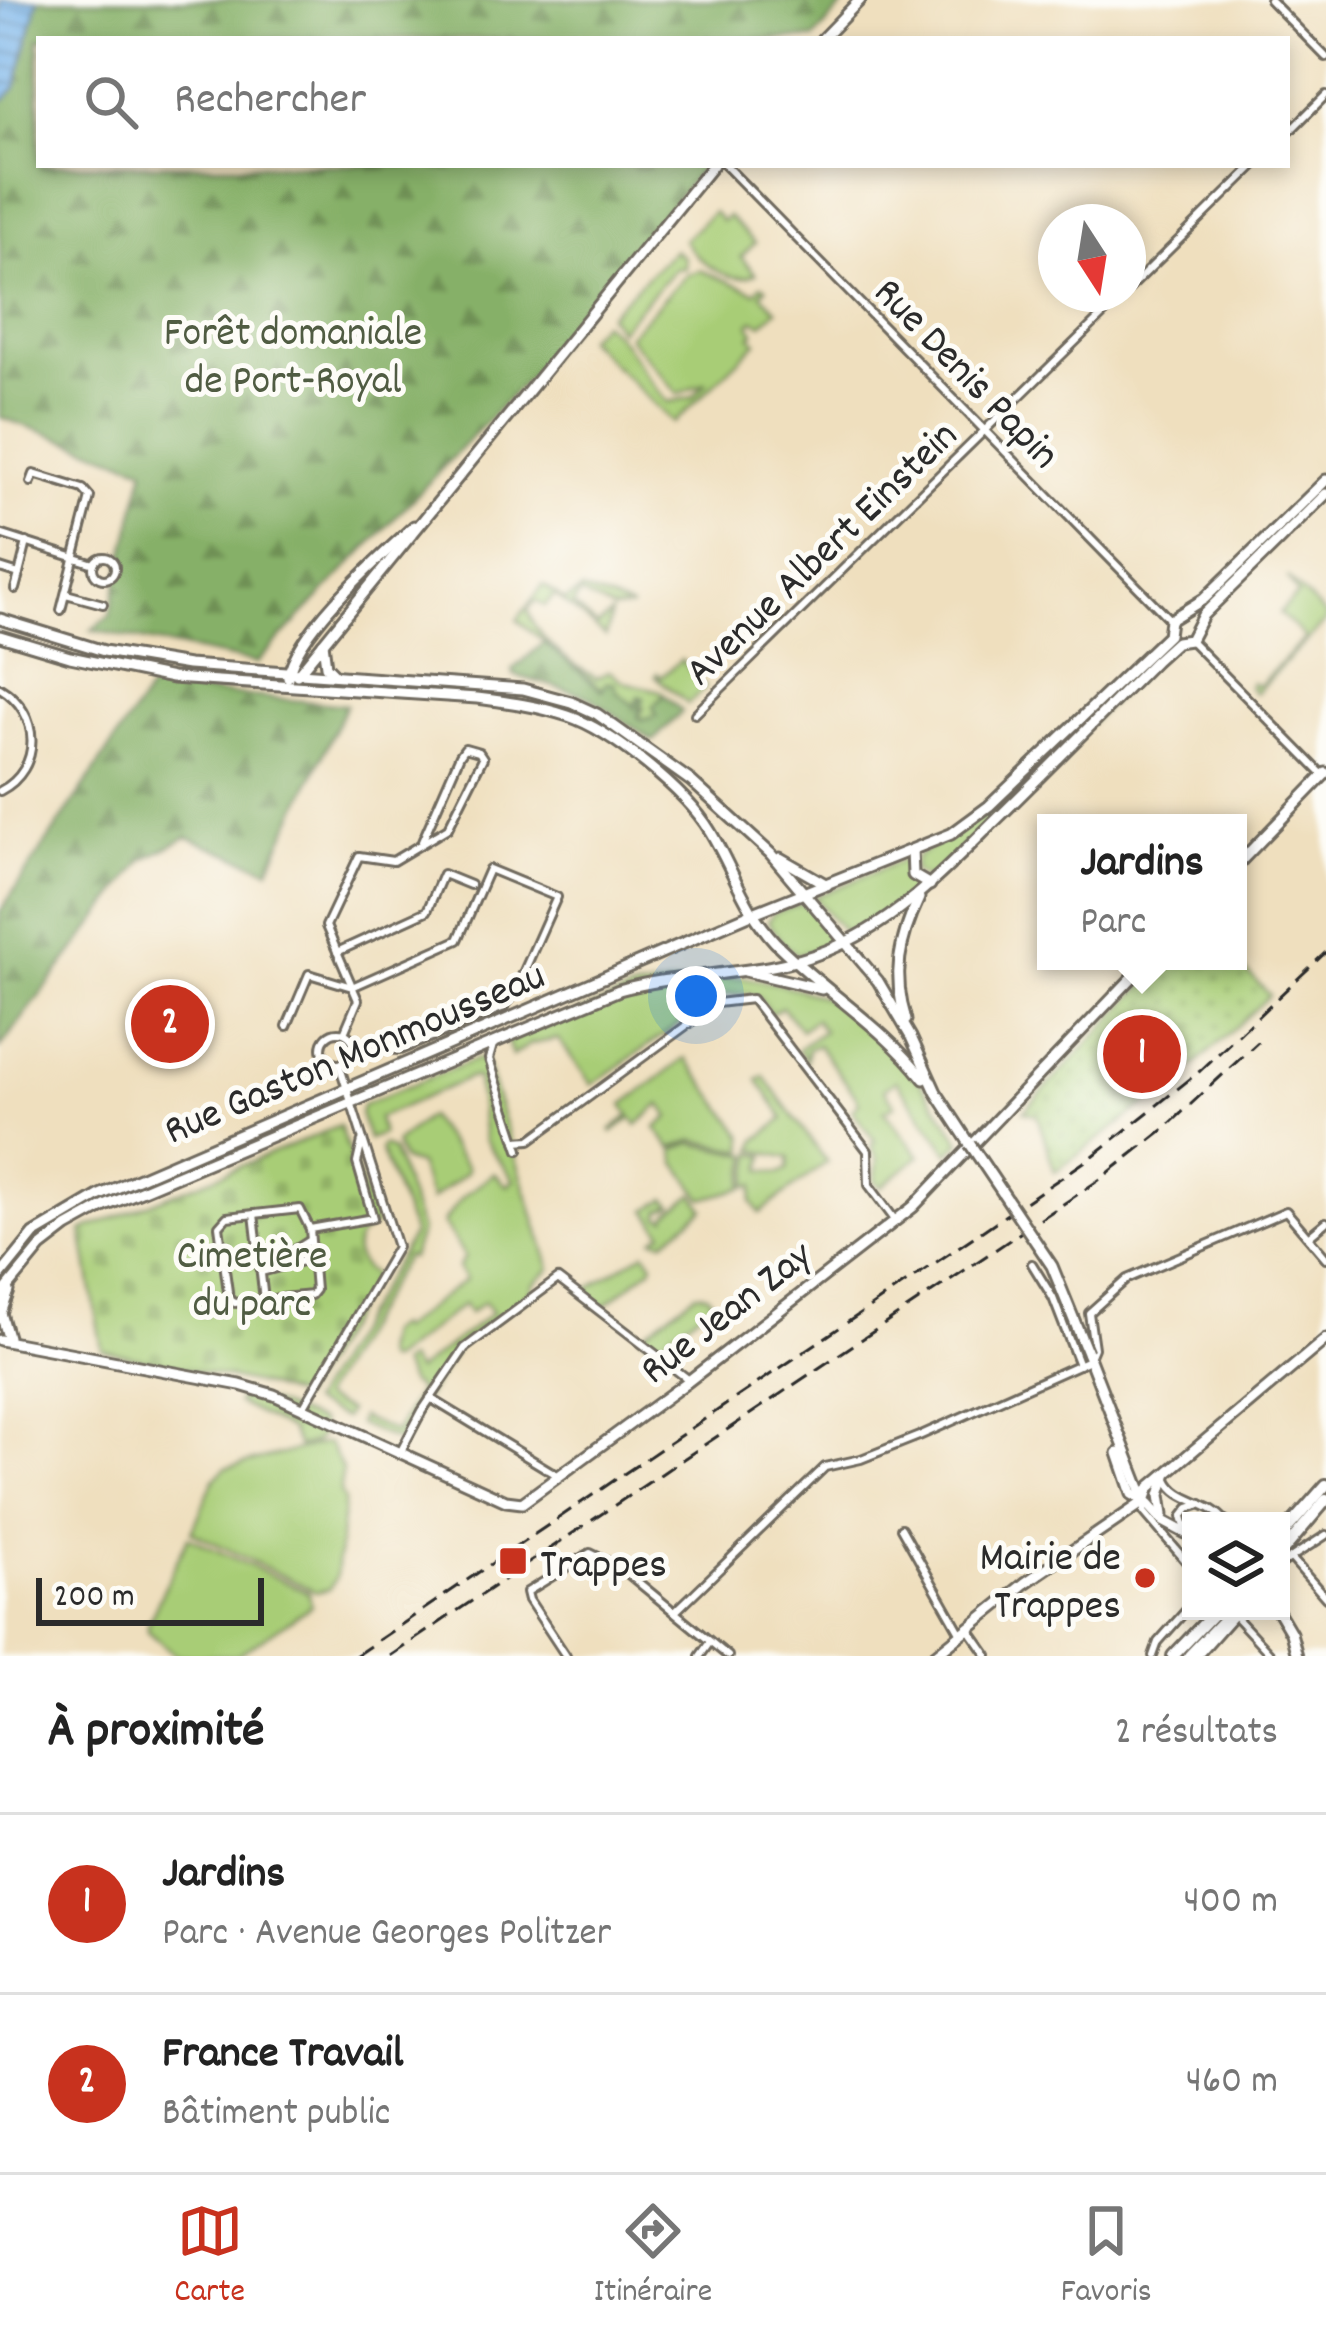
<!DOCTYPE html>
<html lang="fr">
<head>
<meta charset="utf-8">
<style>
	:root { --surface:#fff; --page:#f2f2f2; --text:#222; --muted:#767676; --line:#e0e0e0; --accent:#c8321e }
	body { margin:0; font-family:Dekko,sans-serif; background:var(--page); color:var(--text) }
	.controls { position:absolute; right:36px; bottom:36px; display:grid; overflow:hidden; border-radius:0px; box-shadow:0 6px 18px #0003 }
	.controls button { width:108px; height:108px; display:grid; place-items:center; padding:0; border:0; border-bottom:3px solid var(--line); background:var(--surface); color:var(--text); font:60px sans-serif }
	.compass { position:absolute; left:1038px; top:204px; width:108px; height:108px; border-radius:50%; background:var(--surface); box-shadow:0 6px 18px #0003; rotate:168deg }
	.scale { position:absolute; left:36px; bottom:30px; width:228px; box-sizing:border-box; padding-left:12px; border:6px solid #2b2b2b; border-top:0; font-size:33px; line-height:42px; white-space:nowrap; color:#2b2b2b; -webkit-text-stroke:9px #fdfcf7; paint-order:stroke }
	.you { position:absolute; left:696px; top:996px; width:42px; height:42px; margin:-30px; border:9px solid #fff; border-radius:50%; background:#1a73e8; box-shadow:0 0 0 18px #1a73e833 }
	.badge { display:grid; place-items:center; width:78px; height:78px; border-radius:50%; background:var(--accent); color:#fff; font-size:39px; font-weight:700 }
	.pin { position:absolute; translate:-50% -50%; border:6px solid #fff; box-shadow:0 3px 12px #0006 }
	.popup { position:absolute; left:1037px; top:814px; width:210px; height:156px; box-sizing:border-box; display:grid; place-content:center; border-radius:0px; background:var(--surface); filter:drop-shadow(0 3px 9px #0005); font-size:39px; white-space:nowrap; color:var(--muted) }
	.popup b { font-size:45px; color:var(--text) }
	.popup::after { content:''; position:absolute; left:50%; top:100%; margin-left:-24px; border:24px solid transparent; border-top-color:var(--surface) }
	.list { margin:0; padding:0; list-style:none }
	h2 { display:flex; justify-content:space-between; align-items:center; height:156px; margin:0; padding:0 48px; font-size:51px }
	h2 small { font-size:39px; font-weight:400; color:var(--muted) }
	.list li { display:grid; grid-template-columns:78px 1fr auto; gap:36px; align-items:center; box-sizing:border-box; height:180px; padding:0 48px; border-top:3px solid var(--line) }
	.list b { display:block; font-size:45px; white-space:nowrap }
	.list p { margin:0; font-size:39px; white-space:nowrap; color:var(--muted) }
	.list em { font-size:39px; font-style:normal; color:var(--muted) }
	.icon { flex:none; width:66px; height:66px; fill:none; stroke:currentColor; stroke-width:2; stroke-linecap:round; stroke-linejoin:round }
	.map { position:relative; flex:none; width:1326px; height:1656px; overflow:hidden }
	.search { position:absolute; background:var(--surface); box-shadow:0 6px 18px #0003; left:36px; right:36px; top:36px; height:132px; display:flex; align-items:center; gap:30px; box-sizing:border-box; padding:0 42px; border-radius:0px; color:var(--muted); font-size:45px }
	.sheet { height:516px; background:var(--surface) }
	nav { display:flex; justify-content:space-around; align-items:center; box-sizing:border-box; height:168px; border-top:3px solid var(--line); background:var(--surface); font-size:33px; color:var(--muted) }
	nav a { display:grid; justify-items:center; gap:6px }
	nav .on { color:var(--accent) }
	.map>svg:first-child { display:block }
	.green { fill:#a8cd76; stroke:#6a7c50; stroke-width:3 }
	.forest { fill:url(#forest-firs); stroke:#586e49; stroke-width:3 }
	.cemetery { fill:url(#cemetery-stones); stroke:#6a7c50; stroke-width:3 }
	.garden { fill:url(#garden-dots); stroke:#6a7c50; stroke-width:3 }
	.water { fill:url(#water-rules); stroke:#52708a; stroke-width:3 }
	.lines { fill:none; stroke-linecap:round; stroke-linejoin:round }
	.street-casing { stroke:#706a5e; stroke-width:12 }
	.secondary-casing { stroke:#706a5e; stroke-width:15 }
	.primary-casing { stroke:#706a5e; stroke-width:16 }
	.street { stroke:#fff; stroke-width:6 }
	.secondary { stroke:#fff; stroke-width:9 }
	.primary { stroke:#fff; stroke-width:10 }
	.rail { stroke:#2b2b2b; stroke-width:3; stroke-dasharray:18 9; stroke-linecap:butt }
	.secondary-bridge-casing { stroke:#706a5e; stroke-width:15; stroke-linecap:butt }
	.secondary-bridge { stroke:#fff; stroke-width:9 }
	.poi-dot { fill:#c8321e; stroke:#fdfcf7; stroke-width:4.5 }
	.labels { text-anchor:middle; stroke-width:10; stroke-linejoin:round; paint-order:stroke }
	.park-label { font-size:42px; fill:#505c42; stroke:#fdfcf7 }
	.street-label { font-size:42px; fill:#2b2b2b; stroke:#fdfcf7 }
	.poi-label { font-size:42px; fill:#2b2b2b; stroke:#fdfcf7; text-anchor:end }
</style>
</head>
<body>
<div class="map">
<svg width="1326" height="1656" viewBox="0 0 1326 1656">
	<defs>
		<pattern id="forest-firs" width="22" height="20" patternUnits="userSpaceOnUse" patternTransform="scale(3)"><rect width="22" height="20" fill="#86b067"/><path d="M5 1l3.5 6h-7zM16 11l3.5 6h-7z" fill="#6e8f55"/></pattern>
		<pattern id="cemetery-stones" width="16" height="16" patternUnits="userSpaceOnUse" patternTransform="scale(3)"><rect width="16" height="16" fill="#a8cd76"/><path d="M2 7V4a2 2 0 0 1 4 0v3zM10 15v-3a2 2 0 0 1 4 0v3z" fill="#91b066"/></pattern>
		<pattern id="garden-dots" width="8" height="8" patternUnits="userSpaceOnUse" patternTransform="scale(3)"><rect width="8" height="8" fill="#a8cd76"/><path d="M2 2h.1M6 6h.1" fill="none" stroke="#91b066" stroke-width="1.8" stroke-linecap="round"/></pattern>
		<pattern id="water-rules" width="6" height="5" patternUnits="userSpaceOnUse" patternTransform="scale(3)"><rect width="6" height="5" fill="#78b4ea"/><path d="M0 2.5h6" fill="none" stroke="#6393be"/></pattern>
	</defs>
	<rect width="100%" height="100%" fill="#fdfcf7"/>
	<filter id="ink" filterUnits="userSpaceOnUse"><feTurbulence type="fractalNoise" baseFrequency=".00833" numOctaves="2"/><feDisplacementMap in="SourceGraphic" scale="24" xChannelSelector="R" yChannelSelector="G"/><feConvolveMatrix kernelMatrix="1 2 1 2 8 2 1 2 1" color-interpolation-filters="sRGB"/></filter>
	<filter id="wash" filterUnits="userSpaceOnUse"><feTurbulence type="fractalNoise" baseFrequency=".004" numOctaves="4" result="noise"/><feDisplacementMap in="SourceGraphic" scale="48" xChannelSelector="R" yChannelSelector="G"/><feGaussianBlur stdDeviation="2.7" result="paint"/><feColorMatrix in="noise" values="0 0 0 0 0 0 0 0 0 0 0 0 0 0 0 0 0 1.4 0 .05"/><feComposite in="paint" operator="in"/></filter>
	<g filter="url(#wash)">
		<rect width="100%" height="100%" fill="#efdfbe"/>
		<g class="green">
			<path d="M713 212 722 221 728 216 755 243 741 257 756 274C730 286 698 262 684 240Z"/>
			<path d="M674 250 684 257 685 268 675 269 619 330 608 315Z"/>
			<path d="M700 270 755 292 762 285 766 288 761 294 777 310 762 324 754 320 750 324 754 333 751 336 757 342 674 423 586 338 602 322C633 346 642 376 668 402L693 397 707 382 678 394 628 336 686 275Z"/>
			<path d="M1287 577 1326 616V621L1255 693 1249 687 1251 682 1259 685 1305 638 1279 613 1298 595Z"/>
			<path d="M543 585 565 601 582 590 632 608 613 610 580 594 573 605 597 626 611 614 606 636 555 595 545 606 535 601 528 609C533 637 572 665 597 678L609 671 625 682 661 691 664 695 653 707 657 716 650 720 638 717 644 708 635 707 606 683 603 690 517 620Z"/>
			<path d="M1162 642 1166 649 933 878 926 879 914 871V860L919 855 994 808Z"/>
			<path d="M681 660 706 687 688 704 655 676 657 673 661 677Z"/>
			<path d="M905 859 911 878 923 886 896 909 848 937 814 897Z"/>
			<path d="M803 903 826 924 832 940 817 950 797 954 783 944 768 921 773 913Z"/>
			<path d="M744 977C771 983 800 987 826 999 885 1027 927 1088 961 1142L949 1153 896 1080 884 1089 895 1105 884 1111 920 1156 881 1187 875 1181 878 1160 871 1146 875 1141 852 1110 859 1103 856 1096 818 1045 808 1049 806 1061 798 1049 823 1031 815 1019 801 1030 782 1007 771 1014 758 997 749 993 721 995 592 1085 558 1039 531 1044 512 1056 507 1041 632 991 708 979Z"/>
			<path d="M479 1058 486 1064 551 1269 532 1285V1293L458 1347 398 1441 358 1424 360 1417 395 1432 419 1390 410 1384 400 1364 407 1360 416 1371 492 1313 484 1302 469 1313 464 1304 390 1361H385L382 1354 386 1333 396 1326 399 1330 466 1279 458 1268 465 1257 443 1223 461 1198 494 1173 507 1186 514 1180 484 1140 477 1078H469L378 1118 382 1134 368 1139 360 1114 362 1105Z"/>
			<path d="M686 1058 744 1136 745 1151 694 1140 671 1148 656 1128 670 1117 661 1104 637 1125 632 1118 612 1132 611 1130 630 1115 623 1105Z"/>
			<path d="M764 1076 827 1162 760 1213 752 1201 754 1185 747 1187 753 1154 765 1156 762 1170 780 1173 788 1169 790 1158 754 1150 757 1140 784 1119 758 1080Z"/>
			<path d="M428 1116 467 1167V1172L431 1200 418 1165 402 1160 395 1143Z"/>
			<path d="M691 1143 749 1155 743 1188 703 1199 677 1163 674 1150Z"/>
			<path d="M383 1145 393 1151 421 1231 411 1258 406 1256 321 1398 348 1411 344 1418 310 1403 413 1234 380 1149Z"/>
			<path d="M694 1194 704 1209 664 1241 654 1239 663 1232 647 1210 666 1199 673 1205 661 1210 660 1216 667 1218 668 1214Z"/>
			<path d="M645 1252 653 1263 651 1268 603 1307 582 1292Z"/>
			<path d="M696 1293 707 1294 713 1302 654 1345 641 1335Z"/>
			<path d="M242 1392 320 1422 321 1434 315 1442 298 1447 290 1430 237 1403Z"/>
			<path d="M325 1443 329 1444 342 1469 340 1492 344 1500 336 1577 330 1589 316 1592 192 1532 214 1479 226 1468Z"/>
			<path d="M188 1537 309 1593 311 1606 236 1656H177L148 1631V1623Z"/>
		</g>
		<g class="forest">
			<path d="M38 0H848L814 39H39V165H704L540 365 257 663 92 630 110 615 145 468 0 417V99L6 98 16 87Z"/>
			<path d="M544 643 602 690 606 683H614L617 692 634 706 639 696 644 698 638 717 642 720 657 716 653 707 664 695 682 711 653 741 588 696 514 675 513 669Z"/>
			<path d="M151 687 346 705 269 869 187 837 143 860 0 1048V912Z"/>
		</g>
		<path class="cemetery" d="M339 1126 376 1225C349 1237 349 1261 375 1276L301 1398 261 1385 102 1350 82 1231Z"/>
		<path class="garden" d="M1167 961H1236L1270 995 1180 1079 1055 1172 1037 1115 1024 1111Z"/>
		<path class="water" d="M0 0H38L16 87 6 99H0Z"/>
	</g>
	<g filter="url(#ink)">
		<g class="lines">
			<g class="street-casing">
				<g id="street">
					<path d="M1270 0 1326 57"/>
					<path d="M1287 134 1326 95"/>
					<path d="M725 165 1170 620"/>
					<path d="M1128 290 1255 165"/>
					<path d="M31 482 34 474 83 489 90 497 61 610"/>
					<path d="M0 534 94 564"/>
					<circle cx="104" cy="568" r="11"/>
					<path d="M0 568 19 574 27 542"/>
					<path d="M15 589 19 574"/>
					<path d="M66 594 103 604"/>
					<path d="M1190 640 1322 774"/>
					<path d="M0 688C41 712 43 769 0 791"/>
					<path d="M695 714 1124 294"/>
					<path d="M337 952 427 911 443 874 470 885"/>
					<path d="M287 1026 309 974 352 987 458 940 489 869 557 897 513 996 504 1007 400 1050 354 1048"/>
					<circle cx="338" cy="1048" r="16"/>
					<path d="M344 1033 358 1000 326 926 359 856 393 861 448 828 483 758 479 752 465 748 460 755 421 844"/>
					<path d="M493 1045 489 1059 519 1150"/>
					<path d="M516 1141 530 1140 717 1003 752 999 868 1151 869 1185 895 1220"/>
					<path d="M254 1214 264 1300"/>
					<path d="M310 1229 315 1290 311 1295 235 1303 229 1299 219 1226 227 1217 300 1209 310 1229 373 1218 357 1163 362 1141"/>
					<path d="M1309 1236 1326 1222"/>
					<path d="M259 1254 272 1256 282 1248 290 1253 309 1241"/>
					<path d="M1032 1264 1053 1298 1079 1365"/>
					<path d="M261 1272 306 1260 310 1249"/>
					<path d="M430 1398 557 1475"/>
					<path d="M304 1406 397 1247 339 1064"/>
					<path d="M401 1451 422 1411 465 1348 558 1279 689 1380"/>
					<path d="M1167 1479C1178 1503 1209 1500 1225 1521"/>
					<path d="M1145 1504 1144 1512 1191 1567"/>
					<path d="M901 1528 961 1634"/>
					<path d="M1186 1530 1182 1517 1189 1508 1201 1504"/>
					<path d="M1291 1558 1326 1598"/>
					<path d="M1281 1564 1326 1535"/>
					<path d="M675 1612 825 1467 861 1459 919 1436 1089 1360 1094 1348 1089 1313 1127 1279 1286 1211 1326 1258"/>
					<path d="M1234 1615 1272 1656"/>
					<path d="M969 1629 988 1656"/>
					<path d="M566 1656 529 1600 527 1592 590 1553 621 1568 728 1656"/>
					<path d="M700 1656 710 1642"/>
					<path d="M1153 1656 1158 1642 1191 1605"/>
					<path d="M1198 1656 1238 1611"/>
				</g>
			</g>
			<g class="secondary-casing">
				<g id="secondary">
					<path d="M822 39 860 0"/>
					<path d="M0 619 104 651 188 665 523 689 571 702 597 714 691 781 770 853 878 981 911 1037 936 1092 970 1144"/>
					<path d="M0 636 70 657 172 678 477 698C508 702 539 706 568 716 611 730 687 792 710 831 733 869 744 909 775 942 823 991 882 1025 924 1079"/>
					<path d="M323 643 326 666 335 675"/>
					<path d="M297 675 713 165"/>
					<path d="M288 677C298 629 377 560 414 526"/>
					<path d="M912 850 913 875 930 885"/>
					<path d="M780 858 827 885"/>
					<path d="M1238 864 1326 773"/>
					<path d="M745 971 822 989"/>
					<path d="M906 1020C892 976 899 940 919 898"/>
					<path d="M0 1276 34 1234 100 1195 751 914 951 834 989 806 1168 635 1170 620 1204 599 1326 480"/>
					<path d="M0 1297 41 1247 67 1227 105 1206 619 990C686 971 761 977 826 951 897 923 945 870 999 817 1051 766 1103 713 1155 661L1176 642 1190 640 1203 615 1326 494"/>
					<path d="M8 1337 1 1313 9 1291"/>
					<path d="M0 1340 240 1385 274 1395 506 1501 522 1503 686 1383 913 1207 1148 961"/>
					<path d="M1087 1352 1145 1501 1163 1521 1191 1536"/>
					<path d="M1118 1453 1132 1494 1143 1500"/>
					<path d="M1163 1515 1160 1495 1166 1476"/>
					<path d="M1278 1611 1291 1633 1297 1656"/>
					<path d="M934 1656 1025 1583 1145 1501 1150 1487 1326 1339"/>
				</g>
			</g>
			<g class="primary-casing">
				<g id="primary">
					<path d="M1281 1536 1326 1485"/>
					<path d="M1281 1553 1326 1500"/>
					<path d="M1173 1656 1216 1611"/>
					<path d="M1189 1656 1232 1611"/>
				</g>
			</g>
			<use href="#street" class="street"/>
			<use href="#secondary" class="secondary"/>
			<use href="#primary" class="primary"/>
			<g class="rail">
				<path d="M355 1656 1093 1156 1200 1071 1326 952"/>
				<path d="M390 1656 1099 1180 1163 1130 1258 1042"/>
			</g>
			<g class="secondary-bridge-casing">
				<path id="secondary-bridge" d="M970 1144 1052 1266 1087 1352"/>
			</g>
			<use href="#secondary-bridge" class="secondary-bridge"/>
		</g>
	</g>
	<g class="poi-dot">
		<rect x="498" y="1546" width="30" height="30" rx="6"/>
		<circle cx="1145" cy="1578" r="12"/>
	</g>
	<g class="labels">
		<g class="park-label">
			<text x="293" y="344">Forêt domaniale<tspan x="293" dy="48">de Port-Royal</tspan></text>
			<text x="252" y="1267">Cimetière<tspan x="252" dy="48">du parc</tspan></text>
		</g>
		<g class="street-label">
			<text transform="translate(969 371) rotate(46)" y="15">Rue Denis Papin</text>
			<text transform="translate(819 551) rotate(-44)" y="15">Avenue Albert Einstein</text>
			<text transform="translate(353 1050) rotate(-23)" y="15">Rue Gaston Monmousseau</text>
			<text transform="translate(724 1310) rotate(-38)" y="15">Rue Jean Zay</text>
		</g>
		<g class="poi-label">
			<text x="1121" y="1569">Mairie de<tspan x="1121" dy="48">Trappes</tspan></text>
			<text x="540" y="1576" text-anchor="start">Trappes</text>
		</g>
	</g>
</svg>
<div class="controls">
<button><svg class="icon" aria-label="layers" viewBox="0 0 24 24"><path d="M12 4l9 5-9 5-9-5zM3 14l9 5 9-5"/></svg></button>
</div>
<svg class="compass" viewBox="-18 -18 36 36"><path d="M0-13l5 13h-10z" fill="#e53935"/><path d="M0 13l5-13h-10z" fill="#767676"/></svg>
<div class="scale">200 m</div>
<div class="you"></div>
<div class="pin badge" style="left:1142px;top:1054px">1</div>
<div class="popup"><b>Jardins</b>Parc</div>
<div class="pin badge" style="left:170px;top:1024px">2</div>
<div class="search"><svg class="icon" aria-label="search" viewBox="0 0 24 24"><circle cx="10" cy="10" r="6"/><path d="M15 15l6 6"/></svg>Rechercher</div>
</div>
<section class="sheet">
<h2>À proximité<small>2 résultats</small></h2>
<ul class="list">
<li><span class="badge">1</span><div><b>Jardins</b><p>Parc · Avenue Georges Politzer</p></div><em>400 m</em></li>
<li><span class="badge">2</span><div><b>France Travail</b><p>Bâtiment public</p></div><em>460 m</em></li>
</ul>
</section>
<nav>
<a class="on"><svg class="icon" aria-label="map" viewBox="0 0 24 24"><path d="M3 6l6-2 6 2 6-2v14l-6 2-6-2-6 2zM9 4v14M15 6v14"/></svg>Carte</a>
<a><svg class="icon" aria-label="directions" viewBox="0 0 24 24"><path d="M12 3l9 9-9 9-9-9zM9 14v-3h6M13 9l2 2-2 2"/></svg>Itinéraire</a>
<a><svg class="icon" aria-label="saved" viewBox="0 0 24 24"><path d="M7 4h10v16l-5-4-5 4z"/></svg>Favoris</a>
</nav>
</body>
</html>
